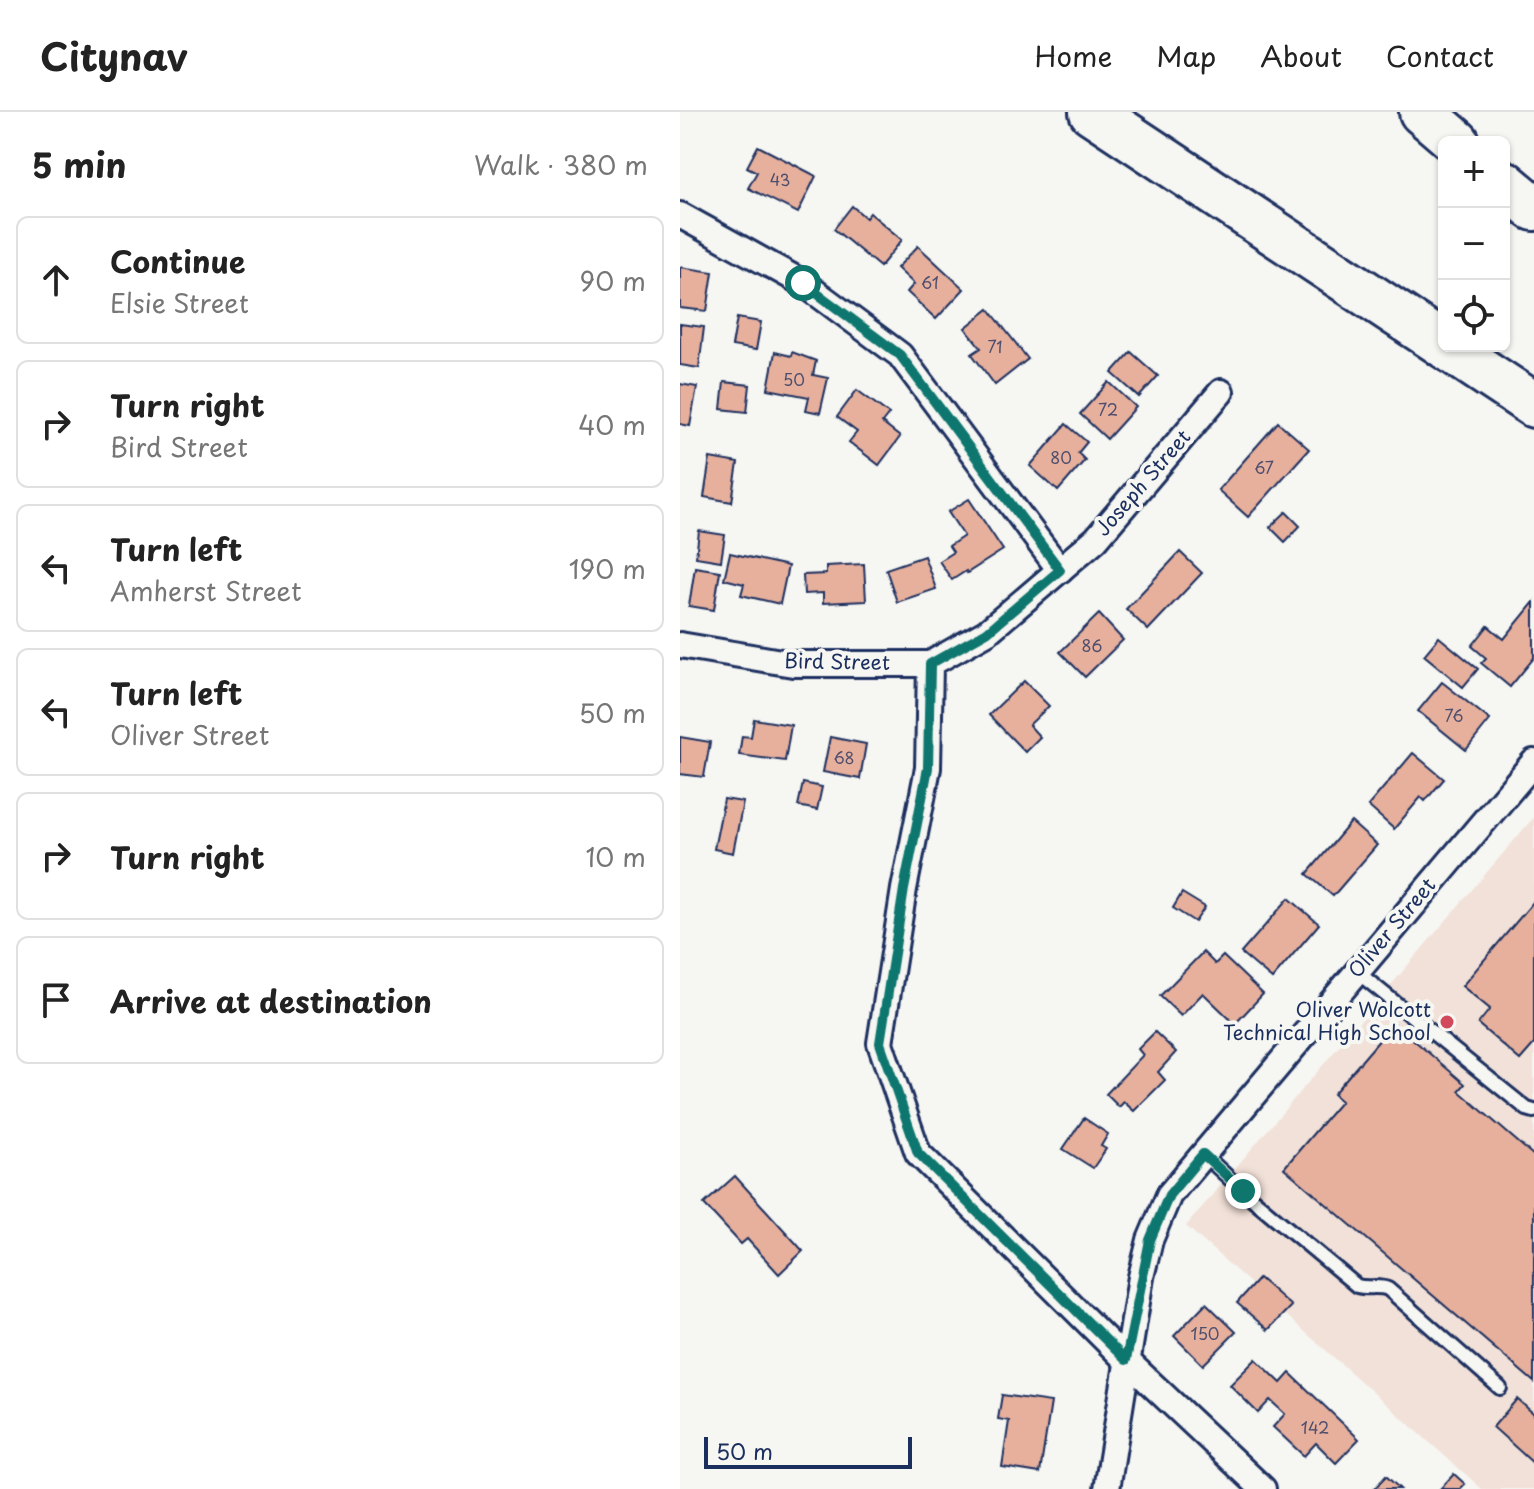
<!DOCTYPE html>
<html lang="en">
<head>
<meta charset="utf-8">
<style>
	:root { --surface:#fff; --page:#f6f6f6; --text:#222; --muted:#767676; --line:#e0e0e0 }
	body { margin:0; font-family:"Playpen Sans",sans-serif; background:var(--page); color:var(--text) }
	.controls { position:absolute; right:24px; top:24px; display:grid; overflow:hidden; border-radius:12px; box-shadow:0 2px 6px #0004 }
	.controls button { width:72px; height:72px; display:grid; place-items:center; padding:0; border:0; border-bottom:2px solid var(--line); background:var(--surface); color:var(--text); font:40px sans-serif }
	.scale { position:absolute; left:24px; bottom:20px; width:208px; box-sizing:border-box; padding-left:8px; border:4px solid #1b2f5e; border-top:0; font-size:22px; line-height:28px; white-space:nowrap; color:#1b2f5e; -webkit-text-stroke:6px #f6f6f2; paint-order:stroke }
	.stop { position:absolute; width:24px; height:24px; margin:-18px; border:6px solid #0f766e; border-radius:50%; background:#fff }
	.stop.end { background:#0f766e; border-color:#fff; box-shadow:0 2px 8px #0008 }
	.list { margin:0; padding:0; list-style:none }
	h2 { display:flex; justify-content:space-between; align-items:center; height:104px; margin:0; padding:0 32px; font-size:34px }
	h2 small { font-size:26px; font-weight:400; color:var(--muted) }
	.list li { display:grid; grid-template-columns:52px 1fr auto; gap:24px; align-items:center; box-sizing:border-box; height:128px; margin:0 16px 16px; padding:0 16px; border:2px solid var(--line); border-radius:12px }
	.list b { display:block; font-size:30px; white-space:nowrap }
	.list p { margin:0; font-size:26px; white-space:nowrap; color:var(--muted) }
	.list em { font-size:26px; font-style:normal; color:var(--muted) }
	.icon { flex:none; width:44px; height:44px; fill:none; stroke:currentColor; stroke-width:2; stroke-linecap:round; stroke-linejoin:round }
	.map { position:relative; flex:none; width:854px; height:1377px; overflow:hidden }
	header { display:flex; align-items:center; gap:48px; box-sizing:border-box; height:112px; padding:0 40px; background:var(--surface); border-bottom:2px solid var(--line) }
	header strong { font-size:38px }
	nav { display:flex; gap:44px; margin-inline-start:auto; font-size:28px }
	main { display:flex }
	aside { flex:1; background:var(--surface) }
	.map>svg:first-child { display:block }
	.built { fill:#f2e1d8 }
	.building { fill:#e7b09d; stroke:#1b2f5e; stroke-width:2 }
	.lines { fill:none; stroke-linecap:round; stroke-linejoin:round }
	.service-casing { stroke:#1b2f5e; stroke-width:18 }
	.minor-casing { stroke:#1b2f5e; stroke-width:30 }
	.motorway-casing { stroke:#1b2f5e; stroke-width:50 }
	.service { stroke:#f6f6f2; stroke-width:12 }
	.minor { stroke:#f6f6f2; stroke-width:24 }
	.motorway { stroke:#f6f6f2; stroke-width:44 }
	.route { stroke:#0f766e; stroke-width:10 }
	.poi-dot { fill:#d1495b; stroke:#f6f6f2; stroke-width:3 }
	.labels { text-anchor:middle; stroke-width:8; stroke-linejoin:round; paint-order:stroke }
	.number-label { font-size:16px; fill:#4e4f6e }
	.street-label { font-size:20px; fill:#1b2f5e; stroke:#f6f6f2 }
	.poi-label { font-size:20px; fill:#1b2f5e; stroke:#f6f6f2; text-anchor:end }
</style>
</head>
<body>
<header>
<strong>Citynav</strong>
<nav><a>Home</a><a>Map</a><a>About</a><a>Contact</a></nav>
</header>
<main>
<aside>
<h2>5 min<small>Walk · 380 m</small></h2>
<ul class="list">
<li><svg class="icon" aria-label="ahead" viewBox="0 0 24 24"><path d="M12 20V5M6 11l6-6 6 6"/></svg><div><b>Continue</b><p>Elsie Street</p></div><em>90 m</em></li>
<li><svg class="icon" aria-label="right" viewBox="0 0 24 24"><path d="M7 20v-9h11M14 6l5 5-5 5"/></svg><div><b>Turn right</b><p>Bird Street</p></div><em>40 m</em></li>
<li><svg class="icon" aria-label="left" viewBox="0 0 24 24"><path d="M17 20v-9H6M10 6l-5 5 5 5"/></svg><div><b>Turn left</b><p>Amherst Street</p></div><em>190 m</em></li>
<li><svg class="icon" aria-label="left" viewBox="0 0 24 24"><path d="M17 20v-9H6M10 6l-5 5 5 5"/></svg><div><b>Turn left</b><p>Oliver Street</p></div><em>50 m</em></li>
<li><svg class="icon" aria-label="right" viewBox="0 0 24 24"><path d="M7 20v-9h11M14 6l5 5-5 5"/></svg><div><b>Turn right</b></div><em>10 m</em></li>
<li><svg class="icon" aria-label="arrive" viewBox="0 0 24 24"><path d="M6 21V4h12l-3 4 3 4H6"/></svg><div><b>Arrive at destination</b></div></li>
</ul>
</aside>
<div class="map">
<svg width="854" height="1377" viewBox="0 0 854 1377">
	<rect width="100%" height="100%" fill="#f6f6f2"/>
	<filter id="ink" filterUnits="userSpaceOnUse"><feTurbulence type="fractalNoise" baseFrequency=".0125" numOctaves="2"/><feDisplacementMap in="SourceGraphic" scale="16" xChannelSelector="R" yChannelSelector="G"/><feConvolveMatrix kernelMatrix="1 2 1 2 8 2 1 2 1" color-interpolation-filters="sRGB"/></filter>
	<g filter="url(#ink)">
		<path class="built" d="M854 705V1377H802L506 1114Z"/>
		<g class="building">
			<path d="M78 34 136 64 118 101 68 76 77 60 67 55Z"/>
			<path d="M172 94 186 106 190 101 222 128 200 155 154 117Z"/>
			<path d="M238 134 284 177 256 207 227 180 234 172 217 156Z"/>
			<path d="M0 155 33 160 27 199 0 196Z"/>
			<path d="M309 197 348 247 315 273 292 242 301 236 285 216Z"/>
			<path d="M57 206 81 210 76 238 52 234Z"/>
			<path d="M0 212 24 215 19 256 0 253Z"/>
			<path d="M95 240 111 244 112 240 136 249 133 263 148 266 140 301 126 298 129 285 88 277Z"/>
			<path d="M451 240 478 264 459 285 432 261Z"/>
			<path d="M44 270 70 273 67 300 41 297Z"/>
			<path d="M429 270 456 295 427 327 400 302Z"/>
			<path d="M0 272 17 275 10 314 0 312Z"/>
			<path d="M177 278 209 302 202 311 220 325 199 353 169 330 177 320 157 305Z"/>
			<path d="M598 310 629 337 568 405 538 378Z"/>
			<path d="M386 312 407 330 398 341 405 348 378 379 350 354Z"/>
			<path d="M30 346 58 351 52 390 24 385Z"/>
			<path d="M289 387 323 438 287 461 286 459 272 468 259 449 273 440 269 434 284 424 268 400Z"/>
			<path d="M606 400 620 414 605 430 590 415Z"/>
			<path d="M19 419 45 423 41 449 16 445Z"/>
			<path d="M500 440 522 461 468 518 446 497Z"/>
			<path d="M50 441 108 454 100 492 61 483 64 472 44 467Z"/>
			<path d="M244 444 256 477 217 490 206 457Z"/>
			<path d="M184 452 186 489 143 491V481L124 482 123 463 146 462V454Z"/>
			<path d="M15 455 40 459 34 498 9 494Z"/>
			<path d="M854 490V546L830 575 801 551 806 546 792 534 808 514 824 527Z"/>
			<path d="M419 502 443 528 405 565 380 540Z"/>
			<path d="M759 525 798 557 783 575 744 543Z"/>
			<path d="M344 569 369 594 349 613 360 625 345 640 309 603Z"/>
			<path d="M762 570 810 608 786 638 738 599Z"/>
			<path d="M74 607 111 613 105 649 59 643 62 624 71 625Z"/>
			<path d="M0 625 30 630 24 665 0 662Z"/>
			<path d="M150 625 186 632 180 667 143 660Z"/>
			<path d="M733 641 764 667 745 689 741 685 714 717 688 694Z"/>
			<path d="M123 671 142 675 137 698 118 694Z"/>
			<path d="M44 687 63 690 53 741 34 737Z"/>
			<path d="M671 710 697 733 653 784 627 762Z"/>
			<path d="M502 781 525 795 515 810 493 796Z"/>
			<path d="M609 786 639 812 592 867 561 841Z"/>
			<path d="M854 789V932L840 948 798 912 810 897 782 874Z"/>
			<path d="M523 840 535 852 543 844 583 882 555 912 523 881 501 904 480 884Z"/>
			<path d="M714 911 785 972 779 979 854 1044V1270L604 1056 661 989 653 982Z"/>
			<path d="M475 920 496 940 478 960 485 968 454 999 444 990 439 995 426 982 463 943 458 937Z"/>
			<path d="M404 1006 428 1022 421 1034 426 1037 413 1056 383 1037Z"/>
			<path d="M55 1064 123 1139 99 1162 67 1127 61 1132 24 1092Z"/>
			<path d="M579 1166 611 1194 588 1218 557 1191Z"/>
			<path d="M526 1191 556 1220 523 1253 494 1224Z"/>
			<path d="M576 1247 601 1271 610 1261 679 1327 656 1351 636 1331 624 1344 593 1315 605 1302 590 1288 578 1301 550 1273Z"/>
			<path d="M322 1283 371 1290 360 1361 322 1355 329 1309 318 1307Z"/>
			<path d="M837 1287 854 1302V1352L813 1315Z"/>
			<path d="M774 1362 785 1372 780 1377H760Z"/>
			<path d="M706 1364 720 1377H694Z"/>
		</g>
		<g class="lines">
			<g class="service-casing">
				<g id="service">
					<path d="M676 859 847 997 854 999"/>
					<path d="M523 1042 563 1079 677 1174C688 1177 698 1173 708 1177L820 1276"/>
				</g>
			</g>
			<g class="minor-casing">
				<g id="minor">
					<path d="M0 103 123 171 220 243 380 458"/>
					<path d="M0 533 113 552H250L307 520 416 427 541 280"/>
					<path d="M250 552 248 656 224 777 200 931 238 1041 446 1248 583 1377"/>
					<path d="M427 1377 461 1165 470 1128 489 1083 854 650"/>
				</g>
			</g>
			<g class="motorway-casing">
				<g id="motorway">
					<path d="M412 0 764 233"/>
					<path d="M742 0 777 30"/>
					<path d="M824 71 854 96"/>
					<path d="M765 234 854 293"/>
				</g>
			</g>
			<use href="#service" class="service"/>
			<use href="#minor" class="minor"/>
			<use href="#motorway" class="motorway"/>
		</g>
	</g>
	<g class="lines" filter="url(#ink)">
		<path class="route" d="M123 171 220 243 380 458 307 520 250 552 248 656 224 777 200 931 238 1041 446 1248 470 1128 489 1083 523 1042 563 1079"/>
	</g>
	<circle class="poi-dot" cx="767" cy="910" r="8"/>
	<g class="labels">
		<g class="number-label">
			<text x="100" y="74">43</text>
			<text x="250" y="177">61</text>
			<text x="315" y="241">71</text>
			<text x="114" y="274">50</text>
			<text x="428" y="304">72</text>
			<text x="381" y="352">80</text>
			<text x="584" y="362">67</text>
			<text x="412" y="540">86</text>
			<text x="774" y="610">76</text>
			<text x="164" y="652">68</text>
			<text x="525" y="1228">150</text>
			<text x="635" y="1322">142</text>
		</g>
		<g class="street-label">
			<text transform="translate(463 371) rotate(-49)" y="7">Joseph Street</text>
			<text transform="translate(157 550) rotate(1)" y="7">Bird Street</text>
			<text transform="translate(712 816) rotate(-50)" y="7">Oliver Street</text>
		</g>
		<g class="poi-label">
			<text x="751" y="905">Oliver Wolcott<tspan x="751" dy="23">Technical High School</tspan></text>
		</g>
	</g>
</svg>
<div class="controls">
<button>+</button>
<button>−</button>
<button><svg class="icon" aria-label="locate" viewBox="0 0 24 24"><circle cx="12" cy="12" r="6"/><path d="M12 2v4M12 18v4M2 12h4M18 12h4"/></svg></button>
</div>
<div class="scale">50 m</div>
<div class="stop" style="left:123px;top:171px"></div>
<div class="stop end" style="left:563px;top:1079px"></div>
</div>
</main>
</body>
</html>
